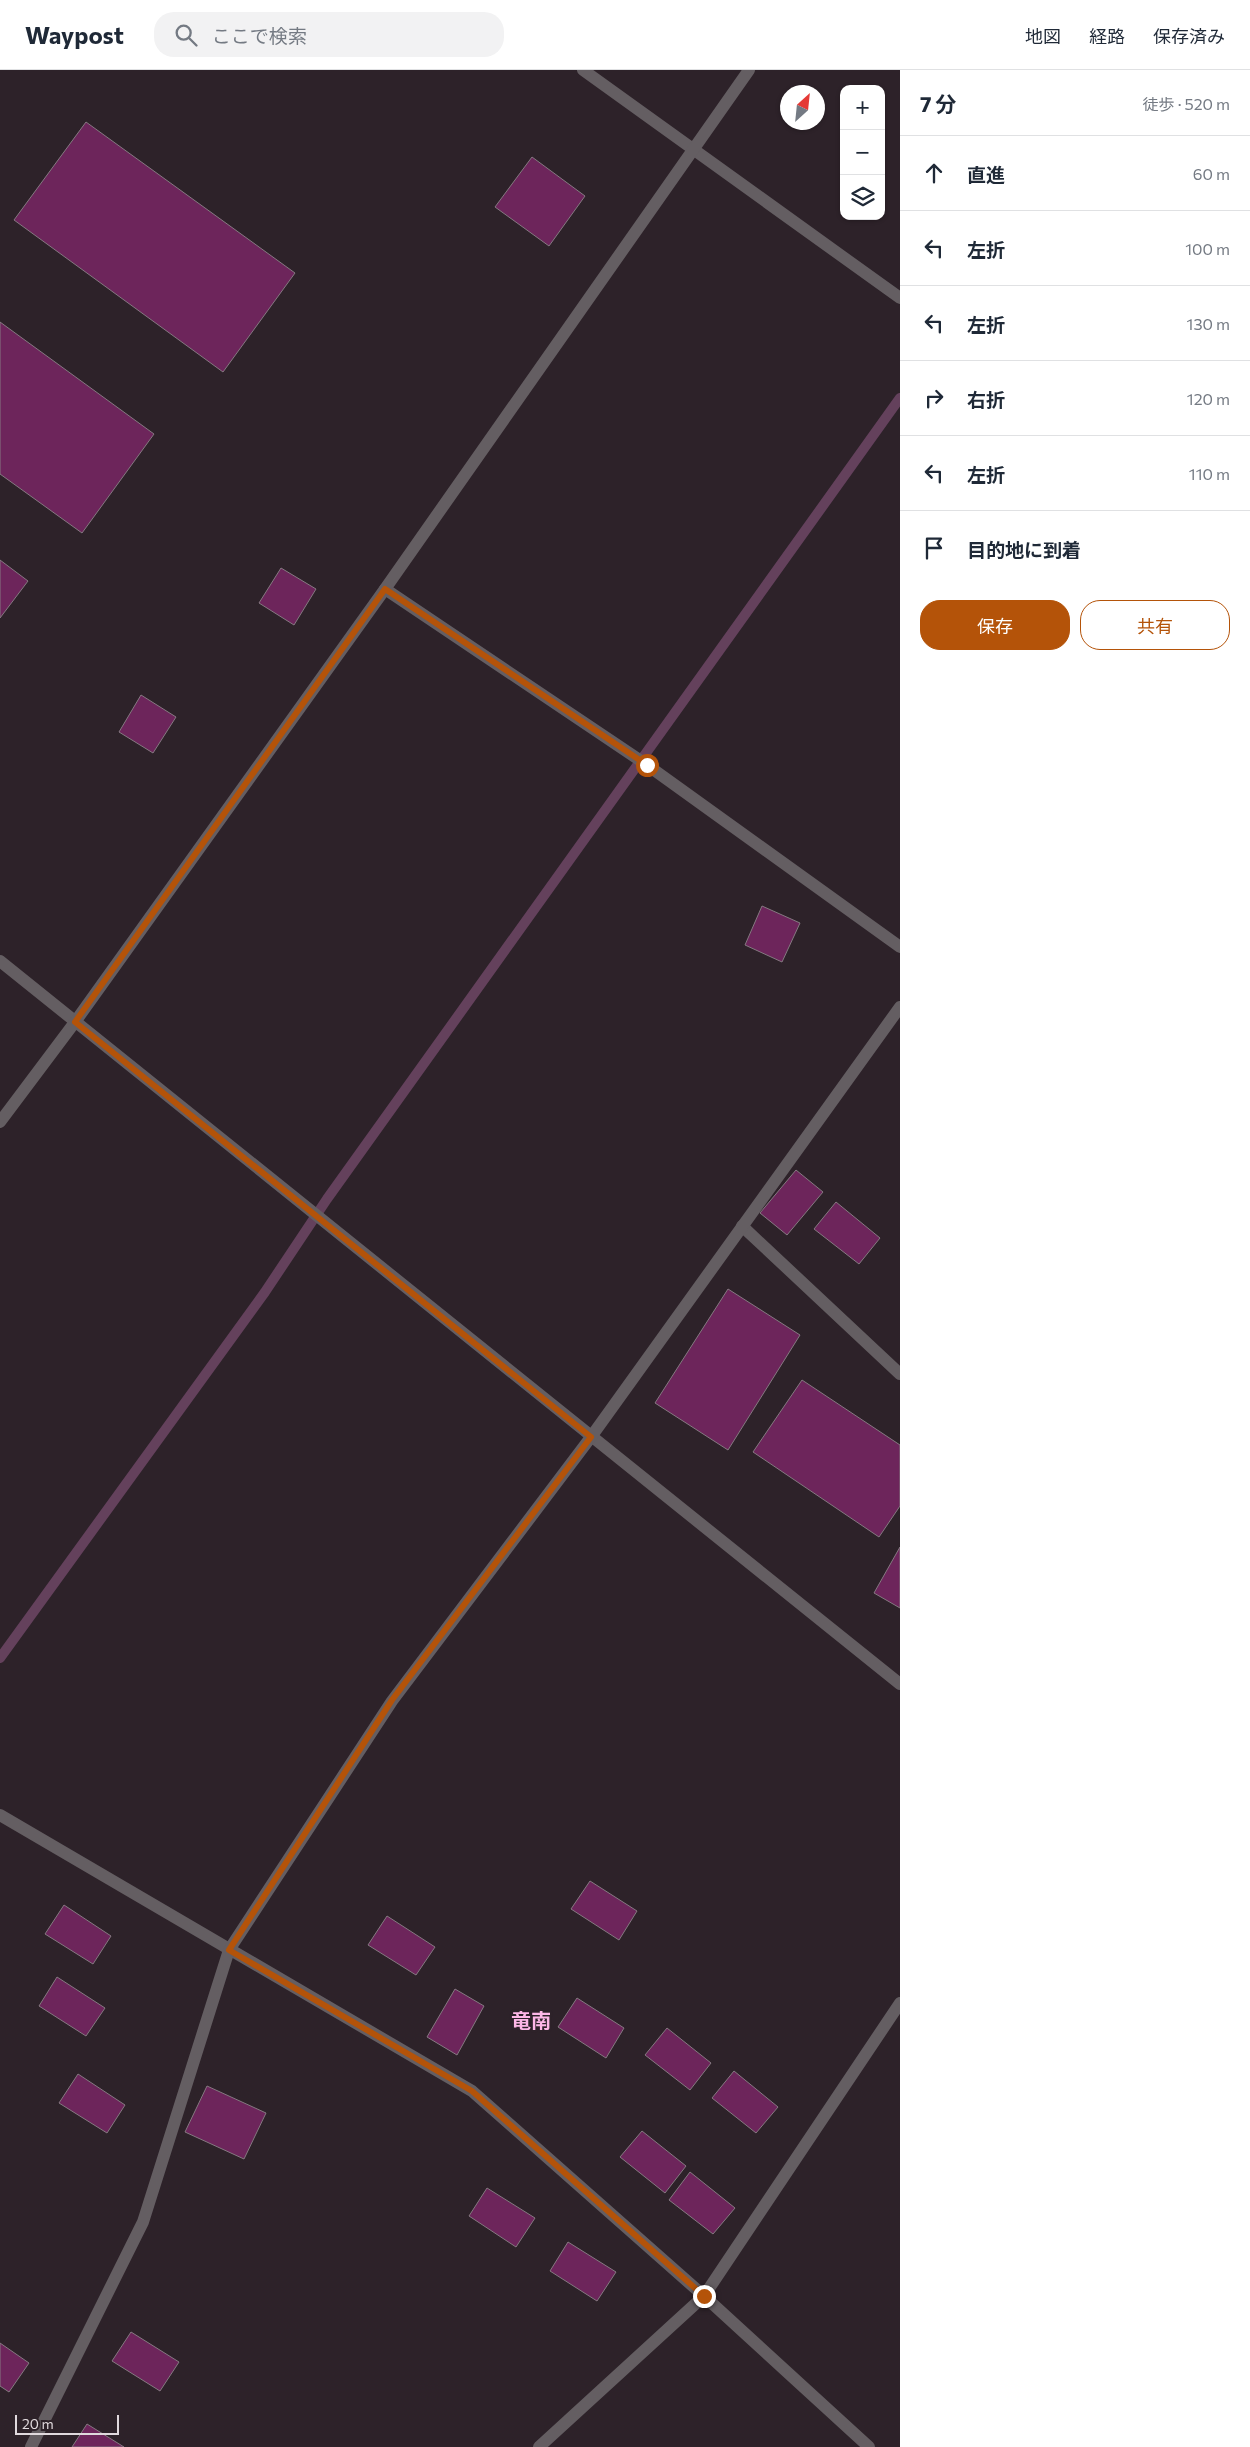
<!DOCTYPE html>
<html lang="ja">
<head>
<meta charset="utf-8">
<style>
	:root { --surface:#fff; --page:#f2f2f3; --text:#1f2937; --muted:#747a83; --line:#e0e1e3; --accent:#b45309 }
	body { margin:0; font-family:Commissioner,"Noto Sans JP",sans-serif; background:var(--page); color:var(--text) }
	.controls { position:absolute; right:15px; top:15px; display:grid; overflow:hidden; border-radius:10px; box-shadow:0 1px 4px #0004 }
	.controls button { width:45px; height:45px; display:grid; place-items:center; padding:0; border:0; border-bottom:1px solid var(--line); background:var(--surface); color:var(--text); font:25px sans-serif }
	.compass { position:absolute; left:780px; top:15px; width:45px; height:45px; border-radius:50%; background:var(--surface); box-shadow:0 1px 4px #0004; rotate:27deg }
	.scale { position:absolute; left:15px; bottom:12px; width:104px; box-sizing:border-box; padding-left:5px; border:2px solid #e0d9dd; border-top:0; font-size:14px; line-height:18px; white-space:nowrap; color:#e0d9dd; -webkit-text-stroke:4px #2d2229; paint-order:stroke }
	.stop { position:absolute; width:15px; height:15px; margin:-11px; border:4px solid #b45309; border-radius:50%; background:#fff }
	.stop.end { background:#b45309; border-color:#fff; box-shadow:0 1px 5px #0008 }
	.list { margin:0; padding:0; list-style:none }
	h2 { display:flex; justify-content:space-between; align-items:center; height:65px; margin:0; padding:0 20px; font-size:21px }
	h2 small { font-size:16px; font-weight:400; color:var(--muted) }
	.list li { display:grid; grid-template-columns:32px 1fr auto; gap:15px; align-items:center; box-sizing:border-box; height:75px; padding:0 20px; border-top:1px solid var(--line) }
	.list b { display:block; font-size:19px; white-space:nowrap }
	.list em { font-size:16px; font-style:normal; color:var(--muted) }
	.actions { display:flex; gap:10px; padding:15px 20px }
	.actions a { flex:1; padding:11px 0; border:1px solid var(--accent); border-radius:20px; text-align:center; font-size:18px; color:var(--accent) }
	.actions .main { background:var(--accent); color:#fff }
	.icon { flex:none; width:28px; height:28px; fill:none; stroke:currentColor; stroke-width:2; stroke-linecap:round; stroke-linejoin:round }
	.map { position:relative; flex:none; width:900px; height:2377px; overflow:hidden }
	header { display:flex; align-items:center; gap:30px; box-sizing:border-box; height:70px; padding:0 25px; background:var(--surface); border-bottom:1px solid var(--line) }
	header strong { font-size:24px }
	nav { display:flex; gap:28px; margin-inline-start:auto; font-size:18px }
	.search { width:350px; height:45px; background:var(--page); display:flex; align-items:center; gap:12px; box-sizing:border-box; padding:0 18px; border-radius:20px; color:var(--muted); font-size:19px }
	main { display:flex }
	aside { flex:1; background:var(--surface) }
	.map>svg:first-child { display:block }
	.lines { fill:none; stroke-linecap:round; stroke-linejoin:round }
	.stream { stroke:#64415c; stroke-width:10 }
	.building { fill:#6d255b; stroke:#857981 }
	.minor { stroke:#645e62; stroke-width:12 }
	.route { stroke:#b45309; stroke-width:6 }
	.labels { text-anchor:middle; stroke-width:5; stroke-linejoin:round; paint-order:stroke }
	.neighbourhood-label { font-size:20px; font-weight:bold; fill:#fdb7e7; stroke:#2d2229 }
</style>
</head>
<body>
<header>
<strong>Waypost</strong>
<div class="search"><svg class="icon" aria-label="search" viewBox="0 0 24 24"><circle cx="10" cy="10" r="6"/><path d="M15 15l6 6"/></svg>ここで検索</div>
<nav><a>地図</a><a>経路</a><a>保存済み</a></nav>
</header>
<main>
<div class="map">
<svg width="900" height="2377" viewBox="0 0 900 2377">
	<rect width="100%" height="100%" fill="#2d2229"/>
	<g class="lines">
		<path class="stream" d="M0 1588 265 1222 327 1129 900 328"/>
	</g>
	<g class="building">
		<path d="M86 52 295 203 223 302 14 150Z"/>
		<path d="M532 87 585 126 549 176 495 137Z"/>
		<path d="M0 252 154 364 82 463 0 404Z"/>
		<path d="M0 490 28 511 0 548Z"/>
		<path d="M281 498 316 519 294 555 259 533Z"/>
		<path d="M141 625 176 647 153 683 119 662Z"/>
		<path d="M762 836 800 853 782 892 745 875Z"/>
		<path d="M796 1100 823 1122 787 1165 760 1143Z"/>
		<path d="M836 1132 880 1168 859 1194 814 1159Z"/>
		<path d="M728 1219 800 1265 728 1380 655 1333Z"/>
		<path d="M802 1310 900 1375V1436L879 1467 753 1382Z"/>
		<path d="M900 1477V1538L874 1523Z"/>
		<path d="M590 1811 637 1841 619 1870 571 1839Z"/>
		<path d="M64 1835 111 1866 93 1894 45 1864Z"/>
		<path d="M387 1846 435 1877 416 1905 368 1875Z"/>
		<path d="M57 1907 105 1938 86 1966 39 1936Z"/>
		<path d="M455 1919 484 1936 457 1985 427 1967Z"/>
		<path d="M577 1928 624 1958 606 1988 558 1957Z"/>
		<path d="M667 1958 711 1993 690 2020 645 1985Z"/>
		<path d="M734 2001 778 2037 756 2063 712 2028Z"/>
		<path d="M78 2004 125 2035 107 2063 59 2033Z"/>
		<path d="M207 2016 266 2043 244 2089 185 2062Z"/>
		<path d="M642 2061 686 2096 665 2123 620 2087Z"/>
		<path d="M690 2102 735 2138 713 2164 669 2130Z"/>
		<path d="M487 2118 535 2148 516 2177 469 2146Z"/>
		<path d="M568 2172 616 2202 597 2231 550 2201Z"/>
		<path d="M131 2262 179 2292 160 2321 112 2291Z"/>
		<path d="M0 2273 29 2293 9 2322 0 2316Z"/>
		<path d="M87 2354 124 2377H72Z"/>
	</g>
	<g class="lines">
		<g class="minor">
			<path d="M583 0 900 228"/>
			<path d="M385 519 647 695 900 877"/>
			<path d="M0 891 900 1614"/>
			<path d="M0 1052 75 952 385 519 749 0"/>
			<path d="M742 1156 900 1304"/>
			<path d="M0 1745 472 2021 704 2226 869 2377"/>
			<path d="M31 2377 143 2152 229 1880 392 1631 591 1367 900 937"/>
			<path d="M539 2377 704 2226 900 1933"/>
		</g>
	</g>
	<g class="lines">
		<path class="route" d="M647 695 385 519 75 952 591 1367 392 1630 229 1880 472 2021 704 2226"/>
	</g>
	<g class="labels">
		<g class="neighbourhood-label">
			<text x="531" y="1958">竜南</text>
		</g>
	</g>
</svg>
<div class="controls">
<button>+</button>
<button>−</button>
<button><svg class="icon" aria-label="layers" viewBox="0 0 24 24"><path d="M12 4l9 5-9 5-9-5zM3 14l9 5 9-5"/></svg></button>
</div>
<svg class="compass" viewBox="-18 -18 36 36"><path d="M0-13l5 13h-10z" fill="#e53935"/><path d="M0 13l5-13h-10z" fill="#747a83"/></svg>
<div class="scale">20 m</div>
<div class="stop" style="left:647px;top:695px"></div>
<div class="stop end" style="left:704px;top:2226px"></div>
</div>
<aside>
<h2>7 分<small>徒歩 · 520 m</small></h2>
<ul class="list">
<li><svg class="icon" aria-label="ahead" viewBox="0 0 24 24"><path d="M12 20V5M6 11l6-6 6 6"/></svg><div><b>直進</b></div><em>60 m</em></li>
<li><svg class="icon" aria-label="left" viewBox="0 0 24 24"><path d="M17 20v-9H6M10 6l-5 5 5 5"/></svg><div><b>左折</b></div><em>100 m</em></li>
<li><svg class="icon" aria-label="left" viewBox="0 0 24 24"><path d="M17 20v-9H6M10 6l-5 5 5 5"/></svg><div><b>左折</b></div><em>130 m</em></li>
<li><svg class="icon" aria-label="right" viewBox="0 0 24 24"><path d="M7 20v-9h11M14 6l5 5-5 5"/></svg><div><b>右折</b></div><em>120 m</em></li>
<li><svg class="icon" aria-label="left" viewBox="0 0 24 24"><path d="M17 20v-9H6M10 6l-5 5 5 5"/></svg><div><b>左折</b></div><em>110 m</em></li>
<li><svg class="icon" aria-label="arrive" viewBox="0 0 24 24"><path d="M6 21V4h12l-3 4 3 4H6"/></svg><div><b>目的地に到着</b></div></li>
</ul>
<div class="actions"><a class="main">保存</a><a>共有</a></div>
</aside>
</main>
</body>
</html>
